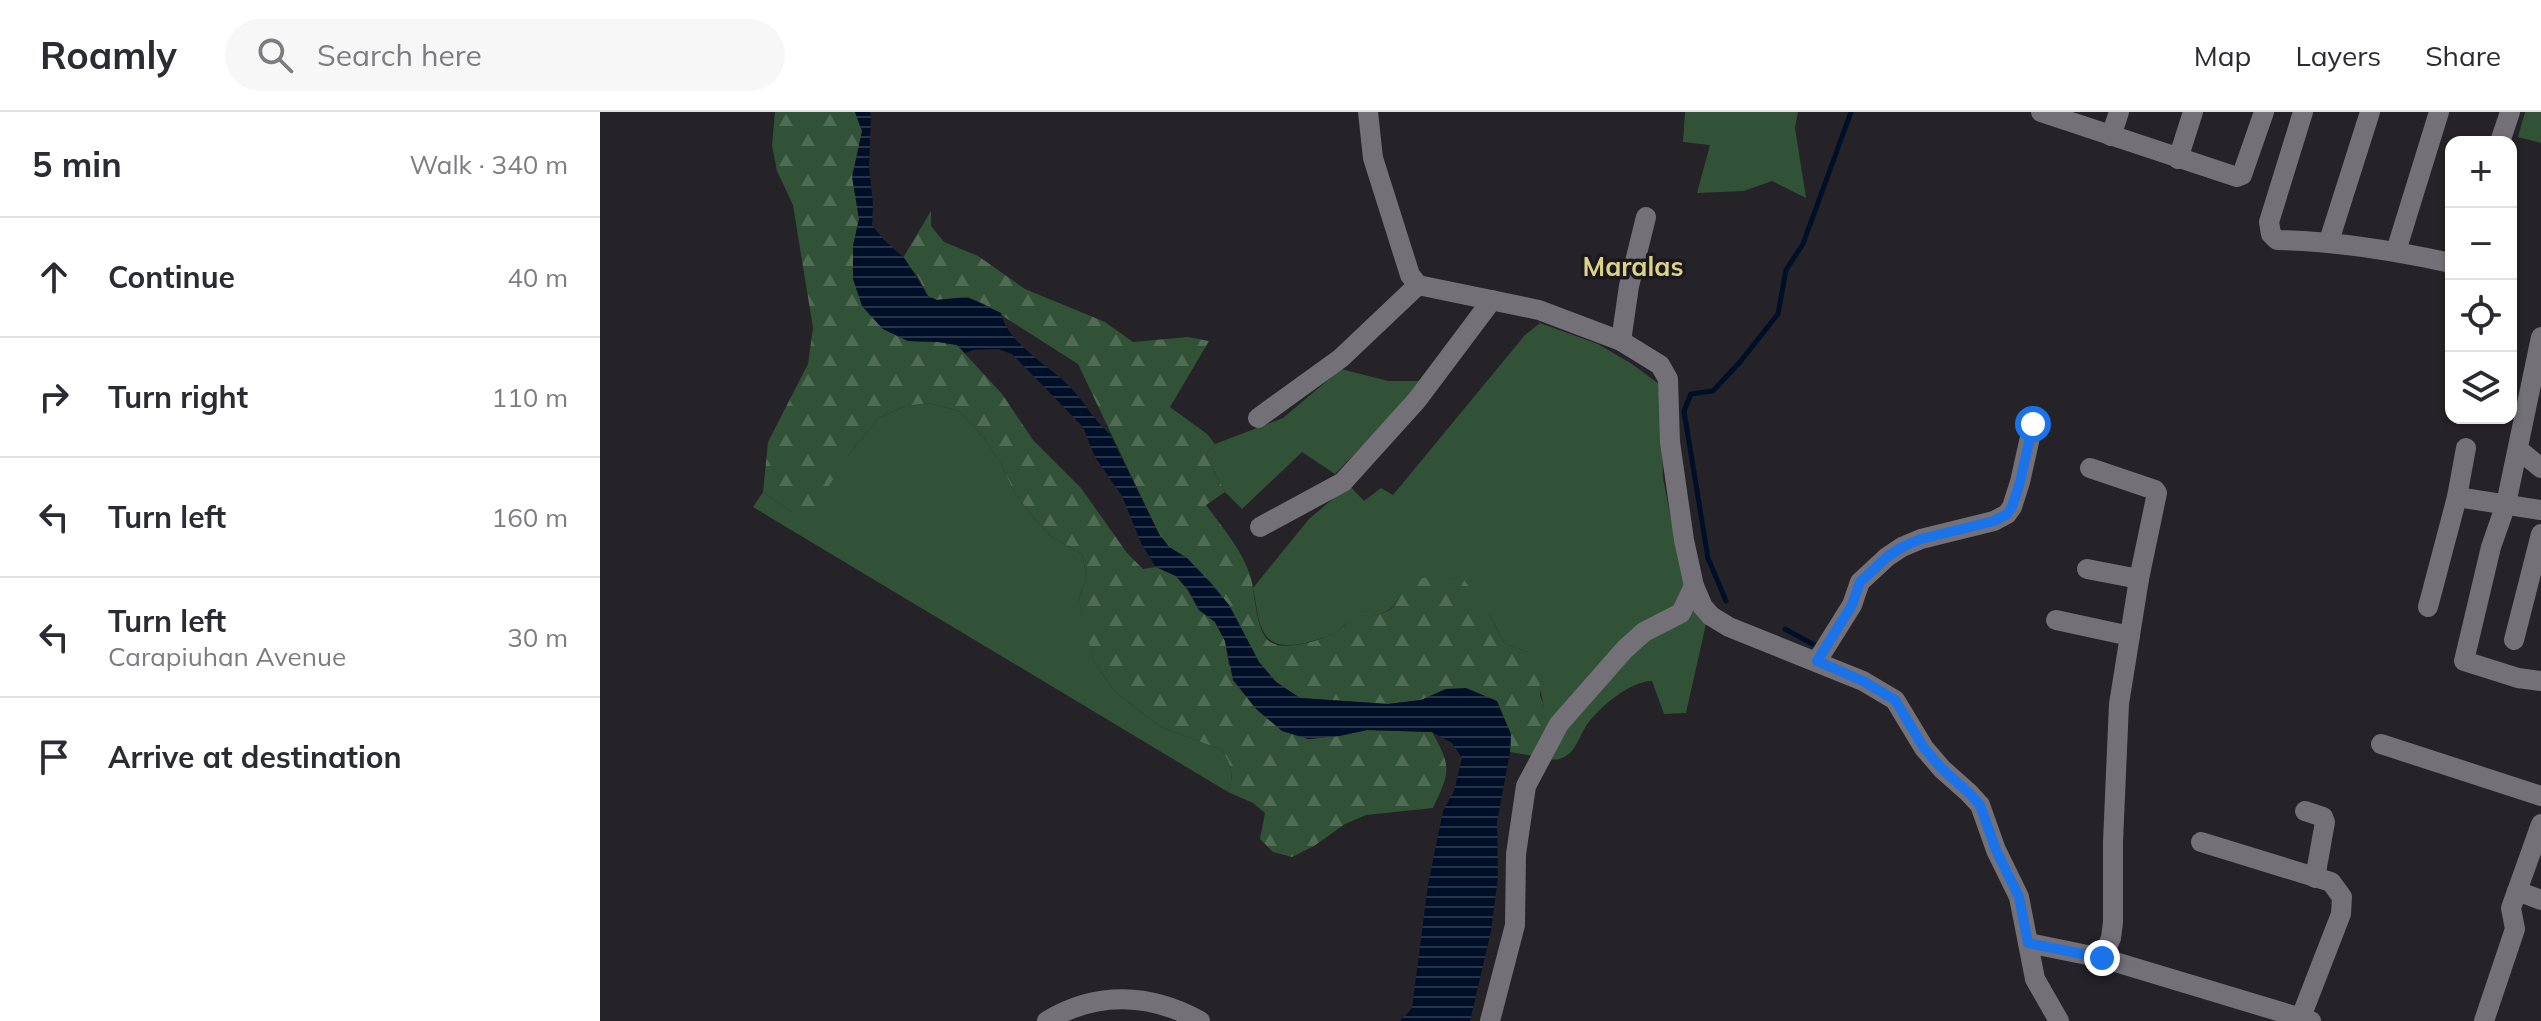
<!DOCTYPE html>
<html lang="en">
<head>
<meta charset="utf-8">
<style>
	:root { --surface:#fff; --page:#f7f7f7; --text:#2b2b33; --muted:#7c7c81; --line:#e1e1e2 }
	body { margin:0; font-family:Mulish,sans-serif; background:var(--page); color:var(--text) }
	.controls { position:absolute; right:24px; top:24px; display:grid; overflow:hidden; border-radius:16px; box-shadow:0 2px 6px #0004 }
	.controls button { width:72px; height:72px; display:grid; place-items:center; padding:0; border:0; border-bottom:2px solid var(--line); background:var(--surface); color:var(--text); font:40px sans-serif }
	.stop { position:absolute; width:24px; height:24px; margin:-18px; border:6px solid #1a73e8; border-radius:50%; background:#fff }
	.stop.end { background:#1a73e8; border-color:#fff; box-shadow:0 2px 8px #0008 }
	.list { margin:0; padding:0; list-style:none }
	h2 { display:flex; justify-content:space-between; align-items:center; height:104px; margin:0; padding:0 32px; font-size:34px }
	h2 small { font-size:26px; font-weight:400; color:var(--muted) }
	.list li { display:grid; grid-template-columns:52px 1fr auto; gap:24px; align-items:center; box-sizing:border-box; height:120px; padding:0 32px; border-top:2px solid var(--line) }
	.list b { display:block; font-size:30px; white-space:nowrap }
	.list p { margin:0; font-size:26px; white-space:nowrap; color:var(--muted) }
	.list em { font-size:26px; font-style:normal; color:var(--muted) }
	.icon { flex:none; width:44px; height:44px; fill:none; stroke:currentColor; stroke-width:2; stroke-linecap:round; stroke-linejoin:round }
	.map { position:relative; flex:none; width:1941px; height:909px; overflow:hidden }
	header { display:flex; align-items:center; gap:48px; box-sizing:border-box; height:112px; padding:0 40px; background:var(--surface); border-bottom:2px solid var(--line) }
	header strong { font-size:38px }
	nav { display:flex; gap:44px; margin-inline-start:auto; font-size:28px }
	.search { width:560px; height:72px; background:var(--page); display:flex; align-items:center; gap:20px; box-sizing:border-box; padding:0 28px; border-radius:44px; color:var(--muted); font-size:30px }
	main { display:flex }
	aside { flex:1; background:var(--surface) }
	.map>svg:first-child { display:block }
	.grass { fill:#325237 }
	.forest { fill:url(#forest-firs) }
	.water { fill:url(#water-rules) }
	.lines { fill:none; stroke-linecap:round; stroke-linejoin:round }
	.stream { stroke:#000f28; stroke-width:5 }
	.minor { stroke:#747078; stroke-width:20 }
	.route { stroke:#1a73e8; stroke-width:10 }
	.labels { text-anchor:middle; stroke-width:7; stroke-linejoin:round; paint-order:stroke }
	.neighbourhood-label { font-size:26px; font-weight:bold; fill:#dbd385; stroke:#1b181f }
</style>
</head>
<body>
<header>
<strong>Roamly</strong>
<div class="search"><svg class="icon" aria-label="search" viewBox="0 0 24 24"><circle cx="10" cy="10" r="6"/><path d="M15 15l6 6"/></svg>Search here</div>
<nav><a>Map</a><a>Layers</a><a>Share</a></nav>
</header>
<main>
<aside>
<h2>5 min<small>Walk · 340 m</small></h2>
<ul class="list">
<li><svg class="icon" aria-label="ahead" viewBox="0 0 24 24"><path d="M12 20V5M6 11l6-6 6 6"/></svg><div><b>Continue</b></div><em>40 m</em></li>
<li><svg class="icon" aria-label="right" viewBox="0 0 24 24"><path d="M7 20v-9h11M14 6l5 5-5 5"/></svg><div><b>Turn right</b></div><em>110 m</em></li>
<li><svg class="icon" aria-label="left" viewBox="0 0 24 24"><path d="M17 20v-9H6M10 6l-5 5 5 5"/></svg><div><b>Turn left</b></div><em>160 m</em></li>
<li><svg class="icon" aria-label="left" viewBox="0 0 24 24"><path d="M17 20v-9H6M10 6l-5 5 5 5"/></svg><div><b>Turn left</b><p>Carapiuhan Avenue</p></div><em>30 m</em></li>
<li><svg class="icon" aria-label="arrive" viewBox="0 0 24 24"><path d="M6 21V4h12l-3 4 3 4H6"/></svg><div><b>Arrive at destination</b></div></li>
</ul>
</aside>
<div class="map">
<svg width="1941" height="909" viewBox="0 0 1941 909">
	<defs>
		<pattern id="forest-firs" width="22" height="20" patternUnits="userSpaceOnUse" patternTransform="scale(2)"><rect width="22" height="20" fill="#325237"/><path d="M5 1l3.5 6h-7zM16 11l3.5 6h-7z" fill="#506c55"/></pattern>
		<pattern id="water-rules" width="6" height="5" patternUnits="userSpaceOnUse" patternTransform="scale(2)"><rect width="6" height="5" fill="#000f28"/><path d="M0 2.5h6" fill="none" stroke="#263348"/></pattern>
	</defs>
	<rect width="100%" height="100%" fill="#252228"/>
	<g class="grass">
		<path d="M1085 0H1198L1195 16 1206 86 1172 69 1144 79 1097 81 1110 33 1083 30Z"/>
		<path d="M1925 0H1941V31L1918 25Z"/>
		<path d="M940 211 998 232 1032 252 1059 272 1062 308 1063 366 1085 477 1106 512 1086 601 1064 602 1052 569C1030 569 998 596 986 614 978 627 975 643 959 647 952 649 941 645 934 644 955 602 940 582 928 540L904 531 889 501 850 466C839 467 823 464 813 469 802 474 800 490 790 497 779 506 767 501 754 506 747 509 741 517 735 521 725 526 715 528 705 531 658 542 660 511 653 476L709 407 749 373 764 389 781 376 793 383 925 223Z"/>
		<path d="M741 257 788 269H826L735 362 702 340 642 397 625 380 606 343 615 332 683 306Z"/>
		<path d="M329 291 359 299 385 327 401 352 414 380 434 406 450 424 482 442 487 466 479 486 494 550 516 581 561 615 622 638C631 653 635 663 628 680L153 395 163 380 192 400 249 343 278 306 306 294Z"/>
	</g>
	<g class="forest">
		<path d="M175 0H255L262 19 257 89 259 107 253 134 262 194 283 217 308 229 338 230 357 233 402 282 433 328 481 376 527 441 543 457 556 455 576 464 588 478 599 498 615 510 625 529 629 553 708 627 739 624 767 618 832 620C852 655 850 660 833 696L766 703 745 712 714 734 692 745 673 740 660 727 665 701 653 691 628 680C635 663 631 653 622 638L561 615 516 581 494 550 486 520 479 486 487 466 482 442 450 424 434 406 414 380 401 352 385 327 359 299 329 291 306 294 278 306 249 343 209 404 192 400 163 380 168 330 208 252 213 216 193 93 177 59 172 33Z"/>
		<path d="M331 99V114L344 130 378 144 425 177 505 210 533 230 588 225 609 229 570 295 607 322 615 332 606 343 625 380 606 393C622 415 643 439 651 466 655 482 656 518 669 529 682 540 720 529 734 521 741 518 746 510 753 506 766 500 781 507 793 495 800 488 802 476 810 470 819 463 852 466 864 468L889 501 904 531 928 540 939 551 940 583 946 600 944 624 934 644 910 640 911 622 846 577 821 588 788 592 700 586 676 570 659 550 629 493 587 446 569 435 559 422 478 252 384 192 367 185 337 188 328 184 318 165 303 146Z"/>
	</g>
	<path class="water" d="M255 0H270L271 4 269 55 273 92 272 113 283 127 305 147 328 184 337 188 367 185 401 201C408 232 447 252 469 274 484 289 493 308 510 322L559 422 569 435 587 446 611 471 629 493 659 550 676 570 700 586 788 592 821 588 846 577 866 576 897 589 911 622 910 640 897 710 898 765 891 819 870 909H800L812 896 828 773 843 699 854 679 862 646 852 631 832 620 767 618 739 624 708 627 682 619 656 597 633 568 625 529 615 510 599 498 588 478 576 464 556 455 542 433 522 384 495 345 483 315 412 242 398 237 374 238 365 241 357 233 338 230 308 229 283 217 262 194 253 167V134L259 107 252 65 262 19Z"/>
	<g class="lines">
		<g class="stream">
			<path d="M1126 489 1108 446 1084 299 1091 282 1113 279 1140 250 1178 202 1186 158 1203 132 1251 0"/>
			<path d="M1185 517 1218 535"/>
		</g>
		<g class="minor">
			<path d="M768 0 773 46 810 163 818 173 939 198 1021 229 1060 253 1068 267 1070 330 1084 428 1094 474 1103 495 1111 504 1129 515 1263 569 1295 588 1324 636 1342 657 1369 681 1380 693 1396 738 1419 785 1435 867 1459 909"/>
			<path d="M1441 0 1637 65 1642 63 1664 0"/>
			<path d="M1703 0 1669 110 1671 122 1677 128C1737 129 1792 138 1851 151"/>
			<path d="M1511 24 1519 0"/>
			<path d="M1900 30 1910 0"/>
			<path d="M1578 47 1593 0"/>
			<path d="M1729 129 1770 0"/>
			<path d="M1796 139 1839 0"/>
			<path d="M1941 225 1906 392 1891 435 1864 549 1918 566 1941 569"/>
			<path d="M1021 229 1029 174 1046 105"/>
			<path d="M658 306 741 246 818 173"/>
			<path d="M1866 336 1857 385 1941 398"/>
			<path d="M1919 338 1941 356"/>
			<path d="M1490 356 1555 378 1557 381 1539 467 1519 592 1513 730V810L1511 826 1502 846"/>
			<path d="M660 415 743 370 817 288 892 188"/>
			<path d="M1487 457 1539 467"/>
			<path d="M1828 495 1857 385"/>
			<path d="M1456 508 1530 524"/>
			<path d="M1914 528 1941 422"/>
			<path d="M1217 549 1252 493 1260 470 1287 445 1302 435 1321 427 1394 409 1407 402 1412 395 1420 370 1433 312"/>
			<path d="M1781 632 1941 684"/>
			<path d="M1705 699 1723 705 1725 710 1715 766"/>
			<path d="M1601 730 1731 770 1742 785 1741 802 1701 905"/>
			<path d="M1917 779 1941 788"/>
			<path d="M1428 831 1502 846 1711 909"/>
			<path d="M447 909C496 879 550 881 600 909"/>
			<path d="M890 909 915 813 916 742 926 674 959 612 1025 537 1044 520 1081 501 1094 474"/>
			<path d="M1884 909 1915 817 1911 796 1941 712"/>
		</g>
	</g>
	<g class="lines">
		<path class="route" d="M1433 312 1420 370 1412 395 1407 402 1394 409 1321 427 1302 435 1287 445 1260 470 1252 493 1217 549 1263 569 1295 588 1324 636 1342 657 1369 681 1380 693 1396 738 1419 785 1428 831 1502 846"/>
	</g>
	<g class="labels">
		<g class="neighbourhood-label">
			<text x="1033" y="164">Maralas</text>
		</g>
	</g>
</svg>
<div class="controls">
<button>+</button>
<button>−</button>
<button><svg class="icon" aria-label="locate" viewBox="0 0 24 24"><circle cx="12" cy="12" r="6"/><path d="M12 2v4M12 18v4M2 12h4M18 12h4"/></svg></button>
<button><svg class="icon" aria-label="layers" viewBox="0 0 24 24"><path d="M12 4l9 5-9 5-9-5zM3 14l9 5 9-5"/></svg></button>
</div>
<div class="stop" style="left:1433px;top:312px"></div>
<div class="stop end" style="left:1502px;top:846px"></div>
</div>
</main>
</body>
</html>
